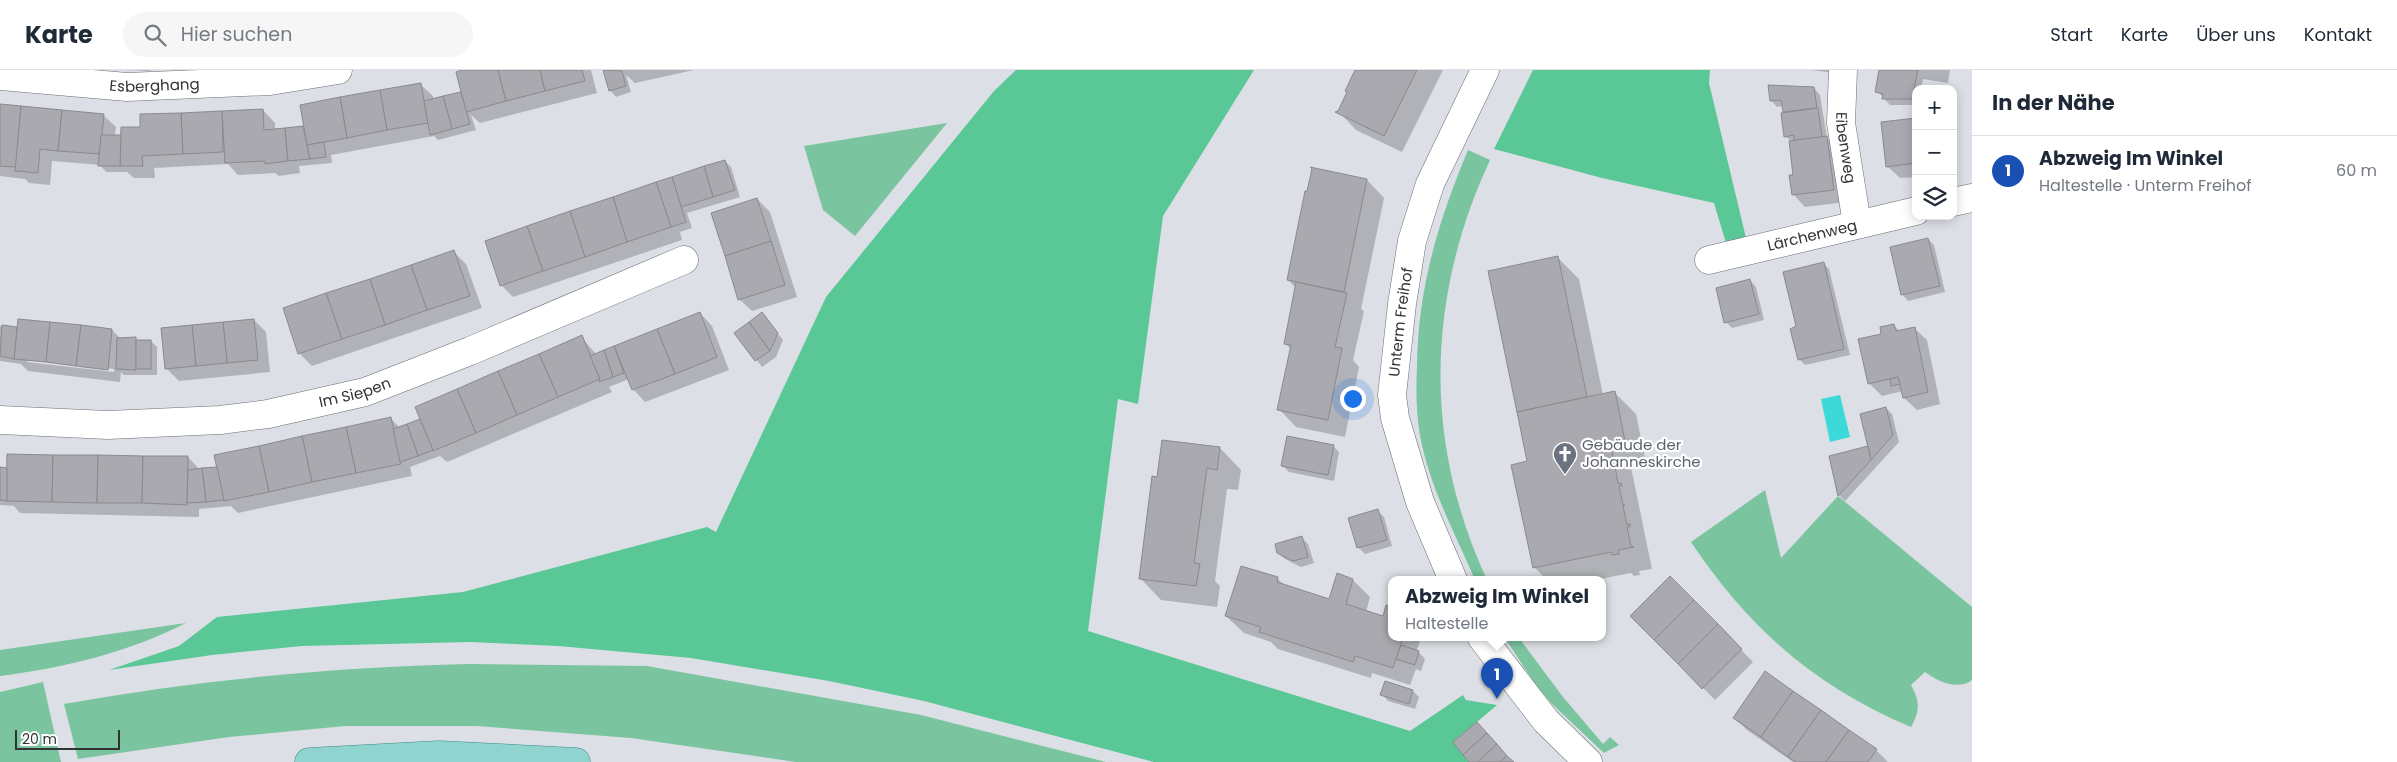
<!DOCTYPE html>
<html lang="de">
<head>
<meta charset="utf-8">
<style>
	:root { --surface:#fff; --page:#f6f6f7; --text:#1f2937; --muted:#747a83; --line:#e0e1e3; --accent:#a84021 }
	body { margin:0; font-family:Poppins,sans-serif; background:var(--page); color:var(--text) }
	.controls { position:absolute; right:15px; top:15px; display:grid; overflow:hidden; border-radius:10px; box-shadow:0 2px 12px #0003 }
	.controls button { width:45px; height:45px; display:grid; place-items:center; padding:0; border:0; border-bottom:1px solid var(--line); background:var(--surface); color:var(--text); font:25px sans-serif }
	.scale { position:absolute; left:15px; bottom:12px; width:105px; box-sizing:border-box; padding-left:5px; border:2px solid #313234; border-top:0; font-size:14px; line-height:18px; white-space:nowrap; color:#313234; -webkit-text-stroke:4px #fff; paint-order:stroke }
	.you { position:absolute; left:1352px; top:328px; width:18px; height:18px; margin:-12px; border:4px solid #fff; border-radius:50%; background:#1a73e8; box-shadow:0 0 0 8px #1a73e833 }
	.badge { display:grid; place-items:center; width:32px; height:32px; border-radius:50%; background:var(--accent); color:#fff; font-size:16px; font-weight:700 }
	.pin { position:absolute; translate:-50% -41px; filter:drop-shadow(0 1px 2px #0008) }
	.pin::after { content:''; position:absolute; top:26px; width:18px; height:15px; background:inherit; clip-path:polygon(0 0,100% 0,50% 100%) }
	.popup { position:absolute; left:1388px; top:506px; width:218px; height:65px; box-sizing:border-box; display:grid; place-content:center; border-radius:10px; background:var(--surface); filter:drop-shadow(0 1px 4px #0005); font-size:16px; white-space:nowrap; color:var(--muted) }
	.popup b { font-size:19px; color:var(--text) }
	.popup::after { content:''; position:absolute; left:50%; top:100%; margin-left:-10px; border:10px solid transparent; border-top-color:var(--surface) }
	.list { margin:0; padding:0; list-style:none }
	h2 { display:flex; justify-content:space-between; align-items:center; height:65px; margin:0; padding:0 20px; font-size:21px }
	h2 small { font-size:16px; font-weight:400; color:var(--muted) }
	.list li { display:grid; grid-template-columns:32px 1fr auto; gap:15px; align-items:center; box-sizing:border-box; height:70px; padding:0 20px; border-top:1px solid var(--line) }
	.list b { display:block; font-size:19px; white-space:nowrap }
	.list p { margin:0; font-size:16px; white-space:nowrap; color:var(--muted) }
	.list em { font-size:16px; font-style:normal; color:var(--muted) }
	.icon { flex:none; width:28px; height:28px; fill:none; stroke:currentColor; stroke-width:2; stroke-linecap:round; stroke-linejoin:round }
	.map { position:relative; flex:none; width:1972px; height:692px; overflow:hidden }
	header { display:flex; align-items:center; gap:30px; box-sizing:border-box; height:70px; padding:0 25px; background:var(--surface); border-bottom:1px solid var(--line) }
	header strong { font-size:24px }
	nav { display:flex; gap:28px; margin-inline-start:auto; font-size:18px }
	.search { width:350px; height:45px; background:var(--page); display:flex; align-items:center; gap:12px; box-sizing:border-box; padding:0 18px; border-radius:28px; color:var(--muted); font-size:19px }
	main { display:flex }
	aside { flex:1; background:var(--surface) }
	.map>svg:first-child { display:block }
	.green { fill:#7ac49f }
	.forest { fill:#5ac796 }
	.water { fill:#3dd8d8 }
	.shadow { fill:#0003; fill-rule:evenodd }
	.building { fill:#a9a9af; stroke:#89898f }
	.lines { fill:none; stroke-linecap:round; stroke-linejoin:round }
	.minor-casing { stroke:#6a6d72; stroke-width:29 }
	.major-casing { stroke:#3f8985; stroke-width:29 }
	.minor { stroke:#fff; stroke-width:28 }
	.major { stroke:#90d4d0; stroke-width:28 }
	.labels { text-anchor:middle; stroke-width:4.5; stroke-linejoin:round; paint-order:stroke }
	.street-label { font-size:15px; fill:#313234; stroke:#fff }
	.worship-label { font-size:15px; fill:#5b616d; stroke:#fff; text-anchor:start }
</style>
</head>
<body>
<header>
<strong>Karte</strong>
<div class="search"><svg class="icon" aria-label="search" viewBox="0 0 24 24"><circle cx="10" cy="10" r="6"/><path d="M15 15l6 6"/></svg>Hier suchen</div>
<nav><a>Start</a><a>Karte</a><a>Über uns</a><a>Kontakt</a></nav>
</header>
<main>
<div class="map">
<svg width="1972" height="692" viewBox="0 0 1972 692">
	<rect width="100%" height="100%" fill="#dcdfe5"/>
	<g class="green">
		<path d="M947 53 855 166 823 140 804 76Z"/>
		<path d="M1468 80 1490 90C1426 228 1423 372 1487 510H1475C1455 463 1429 416 1420 365 1416 343 1416 319 1417 296 1418 218 1438 152 1468 80Z"/>
		<path d="M1765 420 1781 488 1838 426 1972 537V610C1958 621 1937 611 1925 602L1911 615C1920 631 1920 641 1911 657 1816 617 1748 558 1691 472Z"/>
		<path d="M186 553C129 582 64 598 0 606V580Z"/>
		<path d="M1505 568H1519L1563 627 1603 674 1610 667 1619 675 1604 683 1552 634 1535 614Z"/>
		<path d="M470 594 647 596 921 645 1106 692H796L631 668 477 656H345L229 667 78 689 64 634C198 610 334 597 470 594Z"/>
		<path d="M43 612 61 692H0V622Z"/>
	</g>
	<g class="forest">
		<path d="M1016 0H1254L1163 146 1138 334 1118 329 1088 561 1410 661 1463 625 1466 630 1497 635 1453 672 1469 692H1154L924 631 829 611 691 588 558 576 470 572 302 576 212 585 109 600 179 576 217 547 463 522 707 457 716 462 826 227 994 21Z"/>
		<path d="M1533 0H1710L1709 13 1746 168 1726 173 1714 133 1602 108 1494 79Z"/>
	</g>
	<path class="water" d="M1840 325 1850 367 1830 372 1821 329Z"/>
	<g class="shadow">
		<path d="M125 0H150V1Z"/>
		<path d="M466 0H591L597 23 480 53 471 45 476 60 438 70 434 66 331 85 332 93 299 96 300 103 279 106 275 103 238 105 228 94 154 98 155 108H134L127 102H106L100 95 52 91 50 115 29 113 25 109 0 106V35L103 45 116 57 115 66H122L142 58V46L263 40 275 53V60L305 57 420 14 433 26V30L463 26Z"/>
		<path d="M604 0H694L635 13 626 5 631 22 616 27 610 20Z"/>
		<path d="M1356 0H1443L1402 82 1356 60 1339 42Z"/>
		<path d="M1811 0H1835L1834 3Z"/>
		<path d="M1881 0H1950L1948 13 1923 9 1921 19H1916V35H1890L1877 21Z"/>
		<path d="M1814 18 1820 25 1827 68 1839 80 1846 132 1805 137 1793 124 1795 106 1790 70 1785 66 1783 36 1777 37 1771 30Z"/>
		<path d="M1916 49V107L1900 108 1887 96Z"/>
		<path d="M725 91 731 97 740 127 687 143 692 158 680 162 682 170 513 227 501 215Z"/>
		<path d="M1367 110 1384 128 1361 239 1364 241 1353 290 1359 297 1345 367 1296 357 1279 339 1291 279 1286 274 1296 218 1288 210Z"/>
		<path d="M757 129 770 142 797 227 752 241 739 229Z"/>
		<path d="M1928 169 1934 175 1945 222 1908 231 1902 224Z"/>
		<path d="M454 182 466 194 482 238 312 296 299 283Z"/>
		<path d="M1558 188 1579 209 1603 325 1614 322 1636 344 1646 392 1631 397 1652 499 1639 501 1640 505 1634 506 1631 503 1595 510H1547L1534 497 1529 392 1489 202Z"/>
		<path d="M1823 193 1829 199 1850 285 1805 295 1799 289 1797 257Z"/>
		<path d="M1750 210 1756 217 1764 250 1732 258 1726 252Z"/>
		<path d="M700 243 712 256 729 300 645 332 633 319 629 309 609 317 612 322 447 392 440 386 410 397 412 406 238 443 231 436 199 439V447L20 443 14 436 0 435V398L188 387 200 400 218 398 390 348 400 358 422 350 581 267 596 284Z"/>
		<path d="M762 244 783 270 776 287 762 297 736 263Z"/>
		<path d="M254 250 266 262 270 302 179 311 166 298Z"/>
		<path d="M1894 255 1899 261 1914 258 1927 270 1940 334 1917 340 1904 328 1903 321 1882 326 1869 313Z"/>
		<path d="M0 256 18 258 112 260 121 269 151 271 157 277V305H124L121 302 120 312 28 301 21 294 0 291ZM27 289 114 299V302L27 292Z"/>
		<path d="M1886 338 1892 344 1899 372 1845 431 1839 425 1830 387 1869 377Z"/>
		<path d="M1333 376 1339 382 1334 411 1289 402 1282 395Z"/>
		<path d="M1220 378 1241 400 1238 420 1227 419 1215 511 1220 516 1217 537 1161 530 1140 508 1159 408Z"/>
		<path d="M1378 441 1384 447 1392 476 1365 484 1358 477Z"/>
		<path d="M1301 467 1308 474 1314 493 1301 497 1285 489 1278 483Z"/>
		<path d="M1338 505 1353 510 1370 527 1366 542 1383 548 1392 538V568H1421L1417 580 1425 589 1421 601 1416 599 1410 615 1372 603 1371 608 1278 579 1271 572 1244 563 1226 546 1277 508 1285 516 1330 530Z"/>
		<path d="M1670 508 1753 592 1715 630 1632 546Z"/>
		<path d="M1765 603 1876 680 1888 692H1793L1747 660 1734 647Z"/>
		<path d="M1413 621 1419 627 1415 639 1388 631 1382 624Z"/>
	</g>
	<g class="building">
		<path d="M461 0H498L506 31 466 42 456 2Z"/>
		<path d="M498 0H540L545 21 506 31Z"/>
		<path d="M540 0H582L585 11 545 21Z"/>
		<path d="M603 0 622 1 626 16 609 21Z"/>
		<path d="M1355 0H1417L1384 66 1335 42 1338 41 1347 22 1345 21Z"/>
		<path d="M1879 0H1918L1912 29H1882L1883 24 1875 22Z"/>
		<path d="M421 13 428 53 387 60 380 20Z"/>
		<path d="M1768 15 1814 17 1817 38 1783 42 1781 30 1770 31Z"/>
		<path d="M380 20 387 60 347 68 340 27Z"/>
		<path d="M461 22 470 54 452 59 443 26Z"/>
		<path d="M443 26 452 59 430 65 424 31Z"/>
		<path d="M340 27 347 68 307 75 300 35Z"/>
		<path d="M0 34 21 36 16 97 0 96Z"/>
		<path d="M21 36 62 40 58 81 40 79 38 103 15 101Z"/>
		<path d="M1818 38 1822 67 1794 71V65L1784 67 1781 43Z"/>
		<path d="M263 39 264 60 285 58 288 91 265 94V91L225 93 222 41Z"/>
		<path d="M62 40 104 44 100 84 58 81Z"/>
		<path d="M222 41 223 82 183 84 181 43Z"/>
		<path d="M181 43 183 84 142 86 143 96H120L121 57H140V44Z"/>
		<path d="M1916 48V93L1886 97 1881 52Z"/>
		<path d="M303 56 310 89 288 91 285 58Z"/>
		<path d="M101 65H121L120 96H98Z"/>
		<path d="M1827 66 1834 120 1792 125 1789 105H1793L1789 71Z"/>
		<path d="M324 72 326 87 310 89 307 75Z"/>
		<path d="M725 90 735 120 713 127 704 96Z"/>
		<path d="M704 96 713 127 681 137 672 107Z"/>
		<path d="M1310 97 1367 109 1344 222 1287 210 1305 121H1307L1312 99Z"/>
		<path d="M672 107 686 152 671 157 656 112Z"/>
		<path d="M656 112 671 157 627 172 613 127Z"/>
		<path d="M613 127 627 172 585 187 570 141Z"/>
		<path d="M757 128 771 171 725 186 711 143Z"/>
		<path d="M570 141 585 187 543 201 527 156Z"/>
		<path d="M527 156 543 201 500 216 485 171Z"/>
		<path d="M1928 168 1940 216 1901 225 1890 177Z"/>
		<path d="M771 171 785 215 738 230 725 186Z"/>
		<path d="M454 180 470 226 427 240 411 195Z"/>
		<path d="M1558 186 1587 327 1517 342 1488 201Z"/>
		<path d="M1824 192 1844 279 1798 290 1790 259 1796 256 1783 202Z"/>
		<path d="M411 195 427 240 385 255 370 209Z"/>
		<path d="M370 209 385 255 342 269 326 223Z"/>
		<path d="M1750 209 1759 244 1724 253 1716 218Z"/>
		<path d="M1296 212 1347 223 1335 277 1342 278 1328 350 1277 340 1291 275 1284 274Z"/>
		<path d="M326 223 342 269 298 284 283 238Z"/>
		<path d="M700 242 717 287 675 304 657 259Z"/>
		<path d="M762 242 778 263 770 281 749 252Z"/>
		<path d="M18 249 50 252 46 292 14 289Z"/>
		<path d="M254 249 258 290 227 293 223 252Z"/>
		<path d="M50 252 81 255 76 296 46 292Z"/>
		<path d="M223 252 227 293 196 296 192 255Z"/>
		<path d="M749 252 770 281 755 291 734 263Z"/>
		<path d="M1894 254 1896 261 1915 257 1928 322 1903 328 1898 307 1868 314 1858 269 1881 264 1880 257Z"/>
		<path d="M2 255 17 257 14 289 0 286Z"/>
		<path d="M81 255 112 259 108 300 76 296Z"/>
		<path d="M192 255 196 296 165 299 161 258Z"/>
		<path d="M657 259 675 304 632 320 614 276Z"/>
		<path d="M582 265 600 309 558 327 539 284Z"/>
		<path d="M136 267V300L116 299 117 268Z"/>
		<rect x="136" y="270" width="15" height="29"/>
		<path d="M614 276 624 303 613 307 604 280Z"/>
		<path d="M604 280 613 307 599 312 600 309 590 286Z"/>
		<path d="M539 284 558 327 517 345 498 301Z"/>
		<path d="M498 301 517 345 476 363 457 319Z"/>
		<path d="M1898 307 1900 314 1891 316 1890 309Z"/>
		<path d="M457 319 476 363 433 381 415 337Z"/>
		<path d="M1615 321 1625 371 1611 376 1614 394 1617 395 1615 396 1618 414 1621 413 1622 416H1619L1623 435 1625 434 1623 436 1627 455 1630 454V457H1627L1631 476 1634 477 1618 480 1619 484 1612 485 1611 482 1533 498 1511 395 1527 391 1517 342Z"/>
		<path d="M1886 337 1893 365 1871 390 1860 344Z"/>
		<path d="M391 347 401 394 356 403 346 357Z"/>
		<path d="M420 349 433 380 418 386 407 354Z"/>
		<path d="M407 354 418 386 400 392 393 359Z"/>
		<path d="M346 357 356 403 312 412 302 366Z"/>
		<path d="M302 366 312 412 269 422 259 376Z"/>
		<path d="M1287 366 1334 375 1328 405 1281 396Z"/>
		<path d="M1162 370 1220 377 1217 400 1207 398 1194 493 1200 494 1196 516 1139 509 1152 406 1157 407Z"/>
		<path d="M259 376 269 422 224 431 214 385Z"/>
		<path d="M1868 376 1871 390 1838 426 1829 386Z"/>
		<path d="M7 384 53 385 52 432 6 431Z"/>
		<path d="M53 385H98L97 433 52 432Z"/>
		<path d="M98 385 143 386 142 433H97Z"/>
		<path d="M143 386H188L187 435 142 433Z"/>
		<path d="M0 397 7 398V431L0 430Z"/>
		<path d="M217 397 224 430 206 432 202 398Z"/>
		<path d="M202 398 206 432 187 433 188 400Z"/>
		<path d="M1378 439 1387 470 1357 478 1348 448Z"/>
		<path d="M1302 466 1308 487 1293 491 1277 483 1275 474Z"/>
		<path d="M1241 496 1278 507 1277 512 1329 529 1337 503 1353 509 1346 534 1383 546 1386 535 1392 537V568H1403L1393 598 1355 586 1353 592 1259 562 1261 557 1225 546Z"/>
		<path d="M1670 506 1694 530 1654 570 1630 546Z"/>
		<path d="M1694 530 1718 554 1678 594 1654 570Z"/>
		<path d="M1718 554 1742 579 1702 619 1678 594Z"/>
		<path d="M1401 575 1419 581 1415 595 1396 589Z"/>
		<path d="M1765 601 1793 621 1761 667 1733 648Z"/>
		<path d="M1385 611 1413 620 1409 634 1380 625Z"/>
		<path d="M1793 621 1821 640 1788 687 1761 667Z"/>
		<path d="M1821 640 1849 660 1826 692H1796L1788 687Z"/>
		<path d="M1477 652 1487 663 1463 685 1453 672Z"/>
		<path d="M1849 660 1877 679 1868 692H1826Z"/>
		<path d="M1487 663 1497 674 1478 692H1469L1463 685Z"/>
		<path d="M1497 674 1507 686 1500 692H1478Z"/>
		<path d="M1507 686 1514 692H1500Z"/>
	</g>
	<g class="lines">
		<g class="minor-casing">
			<g id="minor">
				<path id="s1" d="M1843 0 1841 53 1857 154"/>
				<path id="s2" d="M0 6 127 17 270 11 338 0"/>
				<path d="M1953 132 1972 128"/>
				<path id="s3" d="M1709 190 1916 141"/>
				<path id="s4" d="M0 350 108 355 220 350 268 344 365 322 470 281 684 190"/>
				<path id="s5" d="M1453 510 1420 432 1395 348 1392 325 1402 234 1412 171 1430 114 1485 0"/>
				<path d="M1482 568 1546 651 1588 692"/>
			</g>
		</g>
		<g class="major-casing">
			<path id="major" d="M309 692 439 685 576 692"/>
		</g>
		<use href="#minor" class="minor"/>
		<use href="#major" class="major"/>
	</g>
	<defs>
		<g id="church-pin" transform="scale(1.25)"><path d="M0 17L-7.5 6A9.5 9.5 0 1 1 7.5 6Z" fill="#6b7280" stroke="#fff"/><path d="M-1.2-6h2.4v3.5h3.3v2.4h-3.3V6h-2.4V-.1h-3.3v-2.4h3.3Z" fill="#fff"/></g>
	</defs>
	<g fill-rule="evenodd">
		<use href="#church-pin" x="1565" y="384"/>
	</g>
	<g class="labels">
		<g class="street-label">
			<text dy="5" stroke="none"><textPath href="#s2" startOffset="155">Esberghang</textPath></text>
			<text dy="5" stroke="none"><textPath href="#s1" startOffset="78">Eibenweg</textPath></text>
			<text dy="5" stroke="none"><textPath href="#s3" startOffset="106">Lärchenweg</textPath></text>
			<text dy="5" stroke="none"><textPath href="#s5" startOffset="269">Unterm Freihof</textPath></text>
			<text dy="5" stroke="none"><textPath href="#s4" startOffset="358">Im Siepen</textPath></text>
		</g>
		<g class="worship-label">
			<text x="1582" y="380">Gebäude der<tspan x="1582" dy="17">Johanneskirche</tspan></text>
		</g>
	</g>
</svg>
<div class="controls">
<button>+</button>
<button>−</button>
<button><svg class="icon" aria-label="layers" viewBox="0 0 24 24"><path d="M12 4l9 5-9 5-9-5zM3 14l9 5 9-5"/></svg></button>
</div>
<div class="scale">20 m</div>
<div class="you"></div>
<div class="pin badge" style="left:1497px;top:629px;background:#1a4fb4">1</div>
<div class="popup"><b>Abzweig Im Winkel</b>Haltestelle</div>
</div>
<aside>
<h2>In der Nähe<small></small></h2>
<ul class="list">
<li><span class="badge" style="background:#1a4fb4">1</span><div><b>Abzweig Im Winkel</b><p>Haltestelle · Unterm Freihof</p></div><em>60 m</em></li>
</ul>
</aside>
</main>
</body>
</html>
